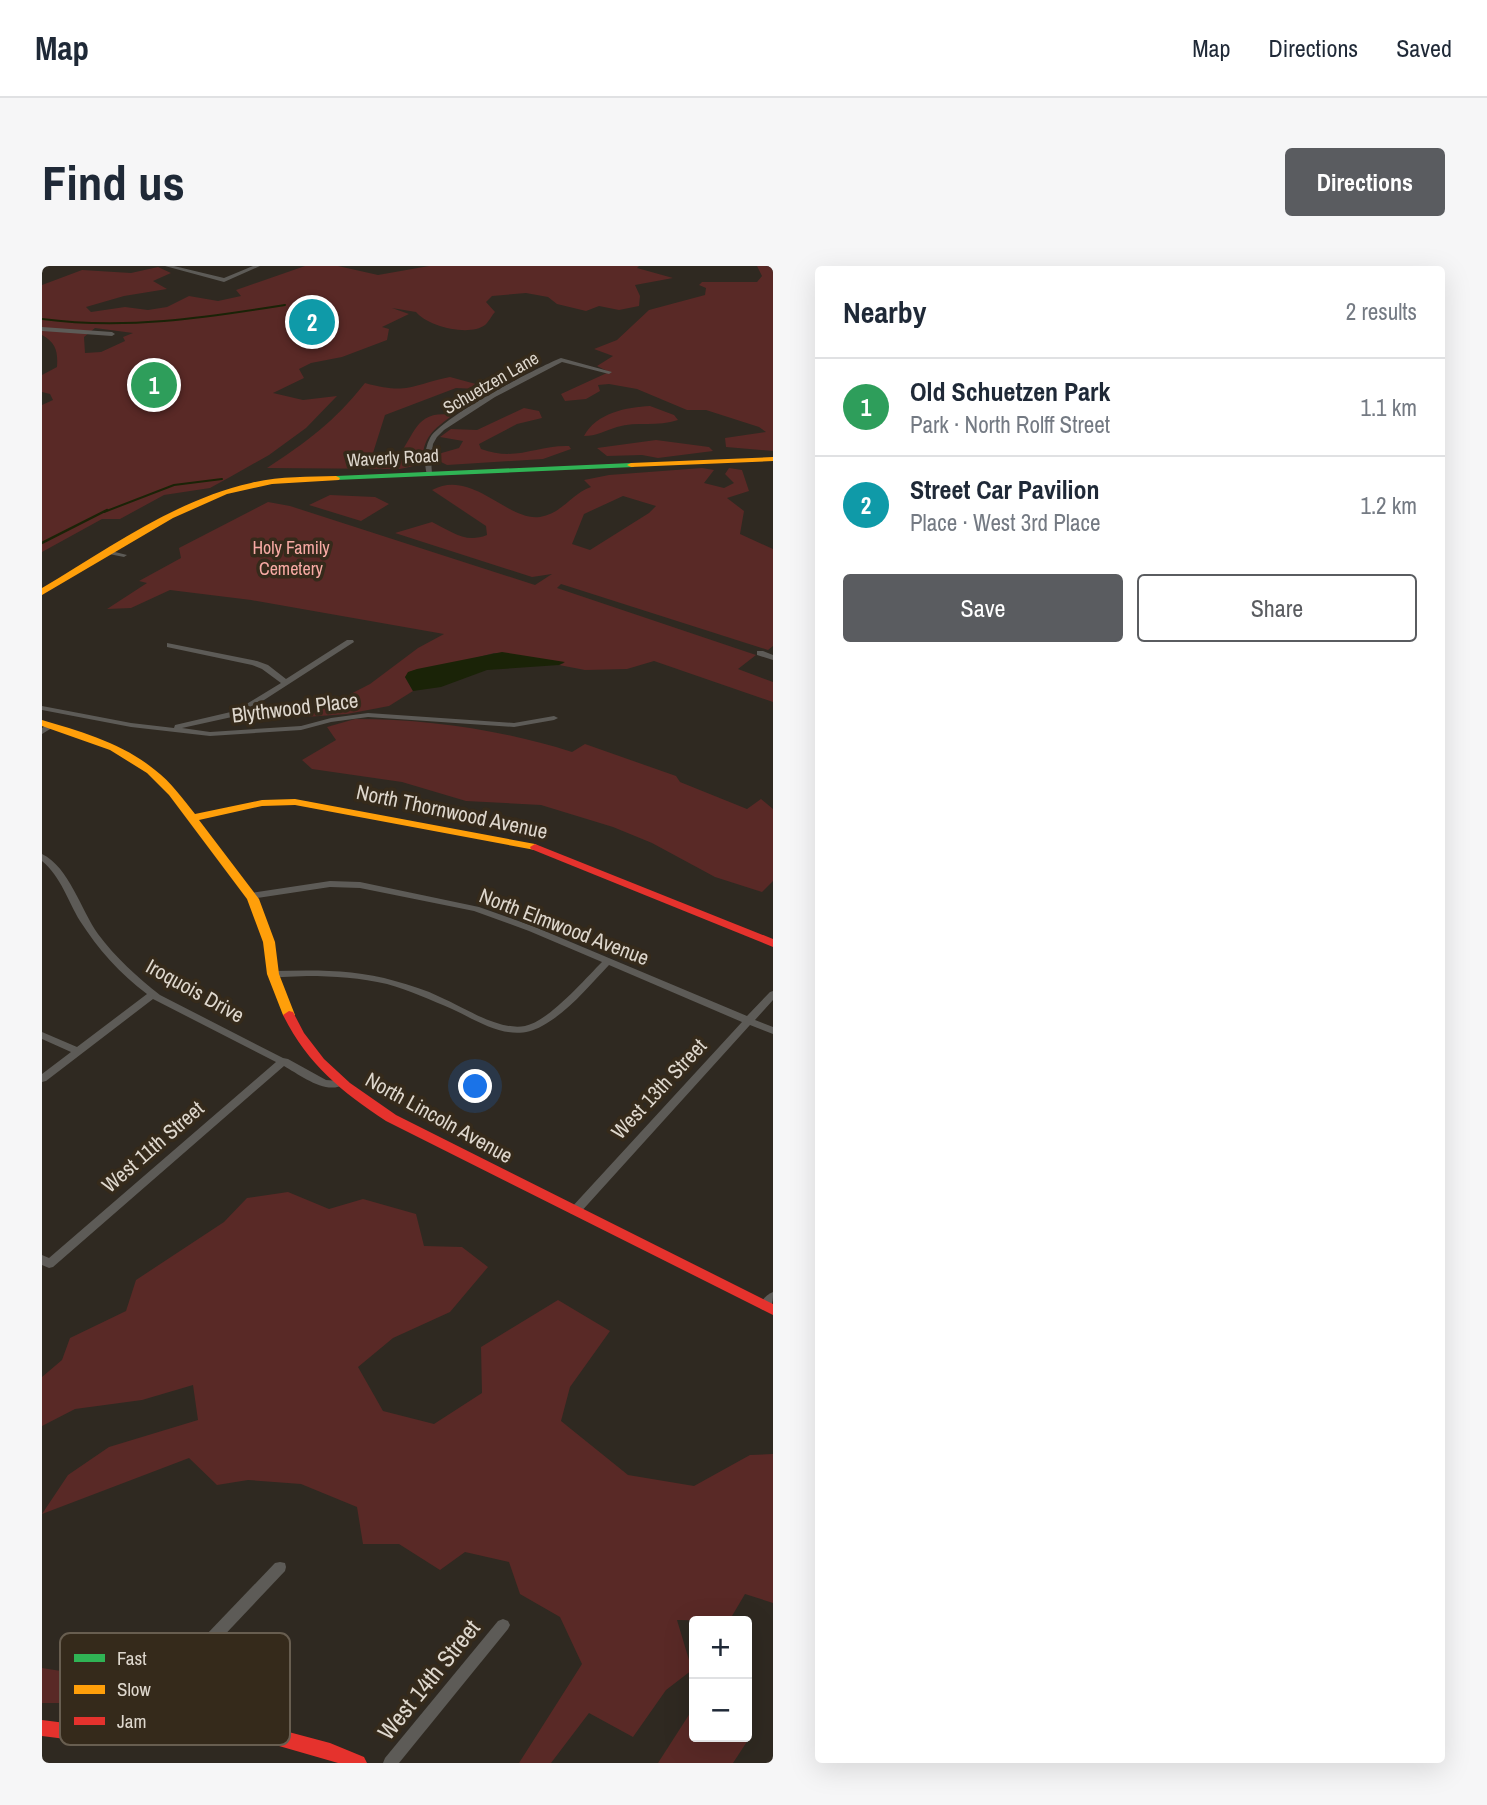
<!DOCTYPE html>
<html lang="en">
<head>
<meta charset="utf-8">
<style>
	:root { --surface:#fff; --page:#f6f6f7; --text:#1f2937; --muted:#747a83; --line:#e0e1e3; --accent:#5a5c60 }
	body { margin:0; font-family:"Archivo Narrow",sans-serif; background:var(--page); color:var(--text) }
	.controls { position:absolute; right:21px; bottom:21px; display:grid; overflow:hidden; border-radius:7px; box-shadow:0 7px 28px #0002 }
	.controls button { width:63px; height:63px; display:grid; place-items:center; padding:0; border:0; border-bottom:2px solid var(--line); background:var(--surface); color:var(--text); font:35px sans-serif }
	.you { position:absolute; left:434px; top:821px; width:24px; height:24px; margin:-18px; border:5px solid #fff; border-radius:50%; background:#1a73e8; box-shadow:0 0 0 10px #1a73e833 }
	.badge { display:grid; place-items:center; width:46px; height:46px; border-radius:50%; background:var(--accent); color:#fff; font-size:23px; font-weight:700 }
	.pin { position:absolute; translate:-50% -50%; border:4px solid #fff; box-shadow:0 2px 7px #0006 }
	.list { margin:0; padding:0; list-style:none }
	h2 { display:flex; justify-content:space-between; align-items:center; height:91px; margin:0; padding:0 28px; font-size:30px }
	h2 small { font-size:23px; font-weight:400; color:var(--muted) }
	.list li { display:grid; grid-template-columns:46px 1fr auto; gap:21px; align-items:center; box-sizing:border-box; height:98px; padding:0 28px; border-top:2px solid var(--line) }
	.list b { display:block; font-size:26px; white-space:nowrap }
	.list p { margin:0; font-size:23px; white-space:nowrap; color:var(--muted) }
	.list em { font-size:23px; font-style:normal; color:var(--muted) }
	.actions { display:flex; gap:14px; padding:21px 28px }
	.actions a { flex:1; padding:16px 0; border:2px solid var(--accent); border-radius:7px; text-align:center; font-size:24px; color:var(--accent) }
	.actions .main { background:var(--accent); color:#fff }
	.map { position:relative; flex:none; width:731px; height:1497px; overflow:hidden; border-radius:7px }
	header { display:flex; align-items:center; gap:42px; box-sizing:border-box; height:98px; padding:0 35px; background:var(--surface); border-bottom:2px solid var(--line) }
	header strong { font-size:33px }
	nav { display:flex; gap:38px; margin-inline-start:auto; font-size:24px }
	.intro { display:flex; align-items:center; justify-content:space-between; box-sizing:border-box; height:168px; padding:0 42px }
	h1 { margin:0; font-size:49px }
	.button { padding:18px 32px; border-radius:7px; background:var(--accent); color:#fff; font-size:24px; font-weight:700 }
	main { display:flex; gap:42px; padding:0 42px }
	aside { flex:1; background:var(--surface); border-radius:7px; box-shadow:0 7px 28px #0002 }
	.map>svg:first-child { display:block }
	.green { fill:#592926; fill-rule:evenodd }
	.water { fill:#1a2307 }
	.lines { fill:none; stroke-linecap:round; stroke-linejoin:round }
	.stream-far1 { stroke:#1a2307; stroke-width:2 }
	.stream { stroke:#1a2307; stroke-width:2.5 }
	.street { fill:#5d5b57; fill-rule:evenodd }
	.fast { fill:#30b455; fill-rule:evenodd }
	.slow { fill:#ff9f0a; fill-rule:evenodd }
	.jam { fill:#e5322d; fill-rule:evenodd }
	.labels { text-anchor:middle; stroke-width:7; stroke-linejoin:round; paint-order:stroke }
	.far-street-label { font-size:18px; fill:#ded7cd; stroke:#352a1b }
	.far-park-label { font-size:18px; fill:#f7aaa4; stroke:#352a1b }
	.street-label { font-size:21px; fill:#ded7cd; stroke:#352a1b }
	.near-street-label { font-size:24px; fill:#ded7cd; stroke:#352a1b }
	.key { fill:#352a1b; stroke:#685e50; stroke-width:2 }
	.key-label { font-size:19px; fill:#ded7cd }
</style>
</head>
<body>
<header>
<strong>Map</strong>
<nav><a>Map</a><a>Directions</a><a>Saved</a></nav>
</header>
<div class="intro"><h1>Find us</h1><a class="button">Directions</a></div>
<main>
<div class="map">
<svg width="731" height="1497" viewBox="0 0 731 1497">
	<rect width="100%" height="100%" fill="#2f2921"/>
	<g class="green">
		<path d="M263 0H296L336 9 387 0H597L595 2 631 12 593 19 598 30 597 40 577 44 557 40 544 45 515 38 506 31 484 27 450 30 444 36 453 46C450 49 446 57 443 59 427 71 385 60 374 46L350 42 367 48 340 61 347 63 345 74 300 91 269 97 257 103 262 112 231 127 261 134 295 130 264 162 227 189 188 211 168 222 122 229 78 253H60L0 286V139L11 134 8 128 0 126V109L15 101C16 85 14 77 0 69V19L40 4 89 7 116 1 129 7 111 15 125 23 82 30 44 41 49 46 83 41 106 44 125 41 147 30 176 35 199 30 194 24ZM53 62 91 67 81 71 83 75 59 86 43 87 42 71Z"/>
		<path d="M715 0H731V185L684 181 683 172 724 166 717 161 664 144H645L595 123 567 118 556 119 558 125 544 133 523 135 519 128 567 106 555 100 571 90 552 83 575 74 607 44 663 29 664 22 657 19 660 16H715L720 10Z"/>
		<path d="M408 111 456 124 414 122 343 149 330 190 352 195C374 171 371 143 411 149 392 163 379 172 381 198L358 203 225 202C266 175 292 156 323 117 366 129 369 119 408 111Z"/>
		<path d="M608 140 632 149 636 154C616 161 595 155 575 161 563 165 554 170 542 170 554 147 585 141 608 140Z"/>
		<path d="M482 142 497 145 500 152 475 158 437 178 439 183C474 196 494 179 527 180L529 183 501 193 405 199 397 195 396 188 417 182 421 175 398 171 409 163 435 164Z"/>
		<path d="M614 174 667 181 671 185 616 192 600 189 565 190 555 182Z"/>
		<path d="M660 202 672 204 662 217 682 222 692 217 683 208 687 202 700 204 707 225 685 232 702 245 698 268 731 283V380L726 384 519 318 515 322 714 389 696 403 731 416V436L612 395 585 403 543 404 517 399 522 397 452 387 363 411 371 425 347 440 305 448 264 451 328 418 376 382 402 368 209 334 128 324 89 342 65 343 105 317 97 315 139 292 137 282 226 236 248 240 493 319 510 308 490 311 353 267 390 256C409 265 423 278 445 269L444 260 390 224C430 202 466 256 498 251 521 247 529 228 549 221L542 214 567 209ZM581 230 614 240 607 247 548 284 530 278 542 248Z"/>
		<path d="M288 229 333 231 347 238 319 255 267 239Z"/>
		<path d="M313 453C387 453 460 464 530 486L543 478 634 510 638 516 705 543 719 533 731 543V615L720 626 673 611 610 577 571 561 499 539 424 535 360 516 270 503 260 494 294 474 285 461Z"/>
		<path d="M246 926 287 943 321 933 374 948 382 980 420 981 446 1001 408 1046 351 1072 316 1101 341 1145 392 1158 440 1127 439 1081 516 1034 568 1065 528 1121 519 1155 586 1209 652 1220 708 1189 731 1188V1337L703 1328 687 1355 635 1354 650 1404 624 1424 591 1471 547 1447 509 1497H477L540 1398 518 1351 478 1328 467 1296 423 1286 398 1304 357 1278H321L315 1241 259 1218 206 1214 175 1219 147 1192 0 1248 26 1209 67 1181 156 1154 151 1119 100 1134 33 1143 0 1160V1111L20 1094 28 1072 84 1045 94 1014 182 956 205 932Z"/>
		<path d="M77 1395 91 1421 34 1437H0V1402L25 1406Z"/>
		<path d="M652 1441V1471H704L706 1474 691 1497H616Z"/>
	</g>
	<path class="water" d="M460 386 523 396 517 399 445 404 399 421 371 425 363 411 366 406 375 403Z"/>
	<g class="lines">
		<g class="stream-far1">
			<path d="M0 53C82 64 162 52 243 39"/>
			<path d="M62 246 132 219 180 213"/>
		</g>
		<path class="stream" d="M0 277 65 244"/>
		<g class="street">
			<path d="M123 0H132L182 12 211 0H218L182 16Z"/>
			<path d="M0 61 70 66 73 68 70 70 0 65Z"/>
			<path d="M519 92 570 106 567 108 520 96 453 131 402 164 395 171 391 178 389 193 390 208 385 209C382 198 382 183 388 172 400 151 494 102 519 92Z"/>
			<path d="M69 285 85 289 82 291 67 288V286Z"/>
			<path d="M305 374H311L312 376 199 449 140 462 168 466 259 460 289 452 326 447 472 457 512 450 516 452 512 454 472 461 326 451 289 456 259 464 168 470 89 461 0 444V440L89 457 132 462 133 459 193 445 239 417 220 403 210 399 125 381V377L215 395 226 399 244 413Z"/>
			<path d="M715 385H721L731 389V394L715 389Z"/>
			<path d="M6 458H9L13 460 0 468V462Z"/>
			<path d="M0 588C27 601 39 644 56 668 74 692 95 711 118 729L241 792 246 793 284 814 297 815 302 818C285 830 258 809 242 800L11 1001 7 1002 0 999V989L7 992 234 796 111 733 4 815 0 816V808L29 786 0 773V766L35 781 105 728C78 708 56 683 38 655 26 635 19 611 0 595Z"/>
			<path d="M288 615 318 616 437 641 493 661 705 750 728 726 731 725V734L713 754 731 761V768L708 759 537 948H529L528 945 529 942 700 756 567 699C547 720 526 746 500 760 469 778 438 756 410 743 389 734 367 724 345 718 319 712 292 710 265 710 253 710 240 712 228 710L226 708 228 706 231 705C272 704 313 703 353 715 368 719 384 724 398 731 422 741 456 765 483 760 507 755 542 714 560 696L487 665 432 645 318 622 288 621 209 633 205 630 209 627Z"/>
			<path d="M731 1026C731 1034 731 1047 719 1043L717 1040C720 1034 725 1028 731 1026Z"/>
			<path d="M238 1296 243 1297 244 1301 243 1305 85 1472 80 1473 75 1472 73 1467 75 1462 233 1297Z"/>
			<path d="M461 1353 466 1355 468 1359 466 1363 357 1497H341L343 1492 456 1355Z"/>
		</g>
		<path class="fast" d="M589 197H592V201L294 214 290 212 294 210Z"/>
		<g class="slow">
			<path d="M731 191V195L589 201 585 199 589 197Z"/>
			<path d="M294 210 298 212 297 214 230 218 185 228 131 252 0 329V322C66 283 133 234 209 217 237 210 266 211 294 210Z"/>
			<path d="M0 454C38 465 82 478 113 504 129 516 141 533 153 548L220 534 253 533 493 578 498 581 493 584 253 539 220 540 157 554 217 633 233 676 237 708 253 749 247 753 241 749 225 708 221 676 205 633 127 529 105 507 68 484 0 460Z"/>
		</g>
		<g class="jam">
			<path d="M493 578 731 673V681L489 583 488 581Z"/>
			<path d="M247 745 251 746 262 767 282 793 308 817 354 849 731 1038V1049L344 855C299 825 266 799 241 749Z"/>
			<path d="M155 1452 209 1456 288 1477 322 1491 325 1497H296L209 1472 155 1468 55 1477 0 1470V1454L55 1461Z"/>
		</g>
	</g>
	<g class="labels">
		<g class="far-street-label">
			<text transform="translate(449 117) rotate(-30)" y="6">Schuetzen Lane</text>
			<text transform="translate(351 192) rotate(-3)" y="6">Waverly Road</text>
		</g>
		<g class="far-park-label">
			<text x="249" y="288">Holy Family<tspan x="249" dy="21">Cemetery</tspan></text>
		</g>
		<g class="street-label">
			<text transform="translate(253 442) rotate(-7)" y="7">Blythwood Place</text>
			<text transform="translate(410 546) rotate(12)" y="7">North Thornwood Avenue</text>
			<text transform="translate(522 661) rotate(21)" y="7">North Elmwood Avenue</text>
			<text transform="translate(153 725) rotate(29)" y="7">Iroquois Drive</text>
			<text transform="translate(617 823) rotate(-47)" y="7">West 13th Street</text>
			<text transform="translate(397 852) rotate(29)" y="7">North Lincoln Avenue</text>
			<text transform="translate(111 881) rotate(-41)" y="7">West 11th Street</text>
		</g>
		<g class="near-street-label">
			<text transform="translate(387 1414) rotate(-51)" y="8">West 14th Street</text>
		</g>
	</g>
	<rect x="18" y="1367" width="230" height="112" rx="10" class="key"/>
	<rect x="32" y="1388" width="31" height="8" fill="#30b455"/>
	<rect x="32" y="1419" width="31" height="9" fill="#ff9f0a"/>
	<rect x="32" y="1451" width="31" height="8" fill="#e5322d"/>
	<g class="key-label">
		<text x="75" y="1399">Fast</text>
		<text x="75" y="1430">Slow</text>
		<text x="75" y="1462">Jam</text>
	</g>
</svg>
<div class="controls">
<button>+</button>
<button>−</button>
</div>
<div class="you"></div>
<div class="pin badge" style="left:112px;top:119px;background:#2e9e5b">1</div>
<div class="pin badge" style="left:270px;top:56px;background:#0f9aa8">2</div>
</div>
<aside>
<h2>Nearby<small>2 results</small></h2>
<ul class="list">
<li><span class="badge" style="background:#2e9e5b">1</span><div><b>Old Schuetzen Park</b><p>Park · North Rolff Street</p></div><em>1.1 km</em></li>
<li><span class="badge" style="background:#0f9aa8">2</span><div><b>Street Car Pavilion</b><p>Place · West 3rd Place</p></div><em>1.2 km</em></li>
</ul>
<div class="actions"><a class="main">Save</a><a>Share</a></div>
</aside>
</main>
</body>
</html>
